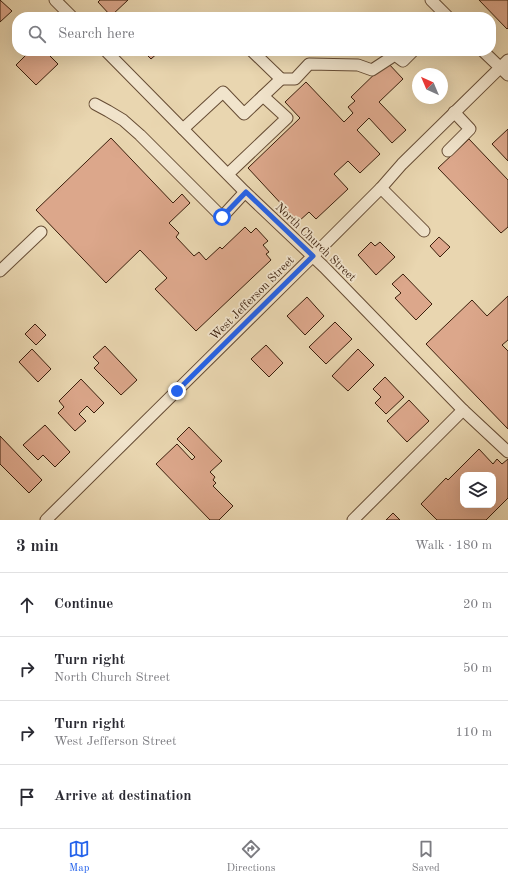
<!DOCTYPE html>
<html lang="en">
<head>
<meta charset="utf-8">
<style>
	:root { --surface:#fff; --page:#f2f2f3; --text:#2b2b33; --muted:#7c7c81; --line:#e1e1e2; --accent:#2563eb }
	body { margin:0; font-family:"Old Standard TT",serif; background:var(--page); color:var(--text) }
	.controls { position:absolute; right:12px; bottom:12px; display:grid; overflow:hidden; border-radius:8px; box-shadow:0 4px 16px #0002 }
	.controls button { width:36px; height:36px; display:grid; place-items:center; padding:0; border:0; border-bottom:1px solid var(--line); background:var(--surface); color:var(--text); font:20px sans-serif }
	.compass { position:absolute; left:412px; top:68px; width:36px; height:36px; border-radius:50%; background:var(--surface); box-shadow:0 4px 16px #0002; rotate:316deg }
	.stop { position:absolute; width:12px; height:12px; margin:-9px; border:3px solid #2563eb; border-radius:50%; background:#fff }
	.stop.end { background:#2563eb; border-color:#fff; box-shadow:0 1px 4px #0008 }
	.list { margin:0; padding:0; list-style:none }
	h2 { display:flex; justify-content:space-between; align-items:center; height:52px; margin:0; padding:0 16px; font-size:17px }
	h2 small { font-size:13px; font-weight:400; color:var(--muted) }
	.list li { display:grid; grid-template-columns:26px 1fr auto; gap:12px; align-items:center; box-sizing:border-box; height:64px; padding:0 16px; border-top:1px solid var(--line) }
	.list b { display:block; font-size:15px; white-space:nowrap }
	.list p { margin:0; font-size:13px; white-space:nowrap; color:var(--muted) }
	.list em { font-size:13px; font-style:normal; color:var(--muted) }
	.icon { flex:none; width:22px; height:22px; fill:none; stroke:currentColor; stroke-width:2; stroke-linecap:round; stroke-linejoin:round }
	.map { position:relative; flex:none; width:508px; height:520px; overflow:hidden }
	.search { position:absolute; background:var(--surface); box-shadow:0 4px 16px #0002; left:12px; right:12px; top:12px; height:44px; display:flex; align-items:center; gap:10px; box-sizing:border-box; padding:0 14px; border-radius:16px; color:var(--muted); font-size:15px }
	.sheet { height:308px; background:var(--surface) }
	nav { display:flex; justify-content:space-around; align-items:center; box-sizing:border-box; height:56px; border-top:1px solid var(--line); background:var(--surface); font-size:11px; color:var(--muted) }
	nav a { display:grid; justify-items:center; gap:2px }
	nav .on { color:var(--accent) }
	.map>svg:first-child { display:block }
	.building { fill:#dca78b; stroke:#3a1e0b; fill-rule:evenodd }
	.lines { fill:none; stroke-linecap:round; stroke-linejoin:round }
	.minor-casing { stroke:#664c34; stroke-width:13 }
	.minor { stroke:#f1e4cc; stroke-width:11 }
	.route { stroke:#2563eb; stroke-width:5 }
	.labels { text-anchor:middle; stroke-width:3.5; stroke-linejoin:round; paint-order:stroke }
	.street-label { font-size:12px; fill:#3a1e0b; stroke:#f1e4cc }
</style>
</head>
<body>
<div class="map">
<svg width="508" height="520" viewBox="0 0 508 520">
	<rect width="100%" height="100%" fill="#e9d6b0"/>
	<filter id="stains"><feTurbulence type="fractalNoise" baseFrequency=".005" numOctaves="4"/><feColorMatrix values="0 0 0 0 .2 0 0 0 0 .09 0 0 0 0 .02 0 0 0 .5 -.17"/></filter>
	<radialGradient id="worn" r=".72"><stop offset=".6" stop-color="#630" stop-opacity="0"/><stop offset="1" stop-color="#630" stop-opacity=".3"/></radialGradient>
	<g class="building">
		<path d="M0 0 12 11 0 22Z"/>
		<path d="M100 0H128L111 16 98 2Z"/>
		<path d="M479 0H508V28L507 29Z"/>
		<path d="M30 51H45L58 64 36 85 16 65Z"/>
		<path d="M143 51H160L151 59Z"/>
		<path d="M387 62 403 79 379 102 406 130 392 143 369 118 357 130 380 154 360 173 348 161 334 174 348 189 316 219 309 212 298 222 248 168 300 118 285 102 306 82 344 122 353 113 348 107 355 101 351 97Z"/>
		<path d="M508 129V161L492 144Z"/>
		<path d="M111 138 173 203 182 194 190 203 169 223 179 233 176 237 194 256 199 252 206 260 220 247 222 249 245 227 251 233 256 228 268 241 263 245 269 252 266 254 271 260 196 331 155 289 167 278 140 250 106 283 36 210Z"/>
		<path d="M469 139 508 180V227L501 233 438 168Z"/>
		<path d="M439 237 450 247 440 257 430 246Z"/>
		<path d="M371 242 375 246 380 242 395 257 376 275 358 255Z"/>
		<path d="M403 274 432 304 416 320 395 298 401 293 392 284Z"/>
		<path d="M508 296V340L502 345 508 351V429L426 344 472 300 487 316Z"/>
		<path d="M307 297 324 316 305 335 287 316Z"/>
		<path d="M335 322 352 339 326 364 309 347Z"/>
		<path d="M35 324 46 335 36 345 25 334Z"/>
		<path d="M266 345 283 363 269 377 251 359Z"/>
		<path d="M105 346 137 380 121 395 94 368 99 363 93 357Z"/>
		<path d="M32 349 51 369 38 382 19 362Z"/>
		<path d="M358 349 374 365 348 391 332 376Z"/>
		<path d="M385 377 404 397 386 414 375 403 381 397 373 389Z"/>
		<path d="M81 379 104 403 94 413 87 406 79 414 86 421 75 431 58 413 64 407 59 401Z"/>
		<path d="M409 400 429 421 407 442 387 421Z"/>
		<path d="M45 425 70 452 55 467 43 455 38 460 23 445Z"/>
		<path d="M189 427 222 461 210 472 215 477 213 480 216 483 213 486 233 506 219 520H210L156 464 177 444 192 460 195 457 177 439Z"/>
		<path d="M0 436 42 480 29 493 0 464Z"/>
		<path d="M479 449 493 464 497 459 502 464 508 459V498L486 520H437L421 504 446 478 448 480ZM463 475H493V505H463Z"/>
		<path d="M393 513 400 520H386Z"/>
	</g>
	<g class="lines">
		<g class="minor-casing">
			<g id="minor">
				<path d="M55 0 72 17"/>
				<path d="M431 0 448 17"/>
				<path d="M106 51 245 192 324 267 463 410 508 452"/>
				<path d="M483 51 508 75"/>
				<path d="M281 79H295L309 64 358 65 372 70 395 55 403 61 413 51"/>
				<path d="M95 104 108 111 123 120 140 135 222 217 245 192"/>
				<path d="M183 129 223 92 244 114 281 79 252 51"/>
				<path d="M448 151 470 129 454 112"/>
				<path d="M228 174 287 118 263 96"/>
				<path d="M381 188 424 231"/>
				<path d="M0 271 41 232"/>
				<path d="M46 520 313 256 381 188 402 164 508 60"/>
				<path d="M353 520 463 410"/>
			</g>
		</g>
		<use href="#minor" class="minor"/>
	</g>
	<g class="lines">
		<path class="route" d="M177 391 313 256 246 192 222 217"/>
	</g>
	<g class="labels">
		<g class="street-label">
			<text transform="translate(316 242) rotate(44)" y="4">North Church Street</text>
			<text transform="translate(252 298) rotate(-45)" y="4">West Jefferson Street</text>
		</g>
	</g>
	<rect width="100%" height="100%" filter="url(#stains)"/>
	<rect width="100%" height="100%" fill="url(#worn)"/>
</svg>
<div class="controls">
<button><svg class="icon" aria-label="layers" viewBox="0 0 24 24"><path d="M12 4l9 5-9 5-9-5zM3 14l9 5 9-5"/></svg></button>
</div>
<svg class="compass" viewBox="-18 -18 36 36"><path d="M0-13l5 13h-10z" fill="#e53935"/><path d="M0 13l5-13h-10z" fill="#7c7c81"/></svg>
<div class="stop" style="left:222px;top:217px"></div>
<div class="stop end" style="left:177px;top:391px"></div>
<div class="search"><svg class="icon" aria-label="search" viewBox="0 0 24 24"><circle cx="10" cy="10" r="6"/><path d="M15 15l6 6"/></svg>Search here</div>
</div>
<section class="sheet">
<h2>3 min<small>Walk · 180 m</small></h2>
<ul class="list">
<li><svg class="icon" aria-label="ahead" viewBox="0 0 24 24"><path d="M12 20V5M6 11l6-6 6 6"/></svg><div><b>Continue</b></div><em>20 m</em></li>
<li><svg class="icon" aria-label="right" viewBox="0 0 24 24"><path d="M7 20v-9h11M14 6l5 5-5 5"/></svg><div><b>Turn right</b><p>North Church Street</p></div><em>50 m</em></li>
<li><svg class="icon" aria-label="right" viewBox="0 0 24 24"><path d="M7 20v-9h11M14 6l5 5-5 5"/></svg><div><b>Turn right</b><p>West Jefferson Street</p></div><em>110 m</em></li>
<li><svg class="icon" aria-label="arrive" viewBox="0 0 24 24"><path d="M6 21V4h12l-3 4 3 4H6"/></svg><div><b>Arrive at destination</b></div></li>
</ul>
</section>
<nav>
<a class="on"><svg class="icon" aria-label="map" viewBox="0 0 24 24"><path d="M3 6l6-2 6 2 6-2v14l-6 2-6-2-6 2zM9 4v14M15 6v14"/></svg>Map</a>
<a><svg class="icon" aria-label="directions" viewBox="0 0 24 24"><path d="M12 3l9 9-9 9-9-9zM9 14v-3h6M13 9l2 2-2 2"/></svg>Directions</a>
<a><svg class="icon" aria-label="saved" viewBox="0 0 24 24"><path d="M7 4h10v16l-5-4-5 4z"/></svg>Saved</a>
</nav>
</body>
</html>
